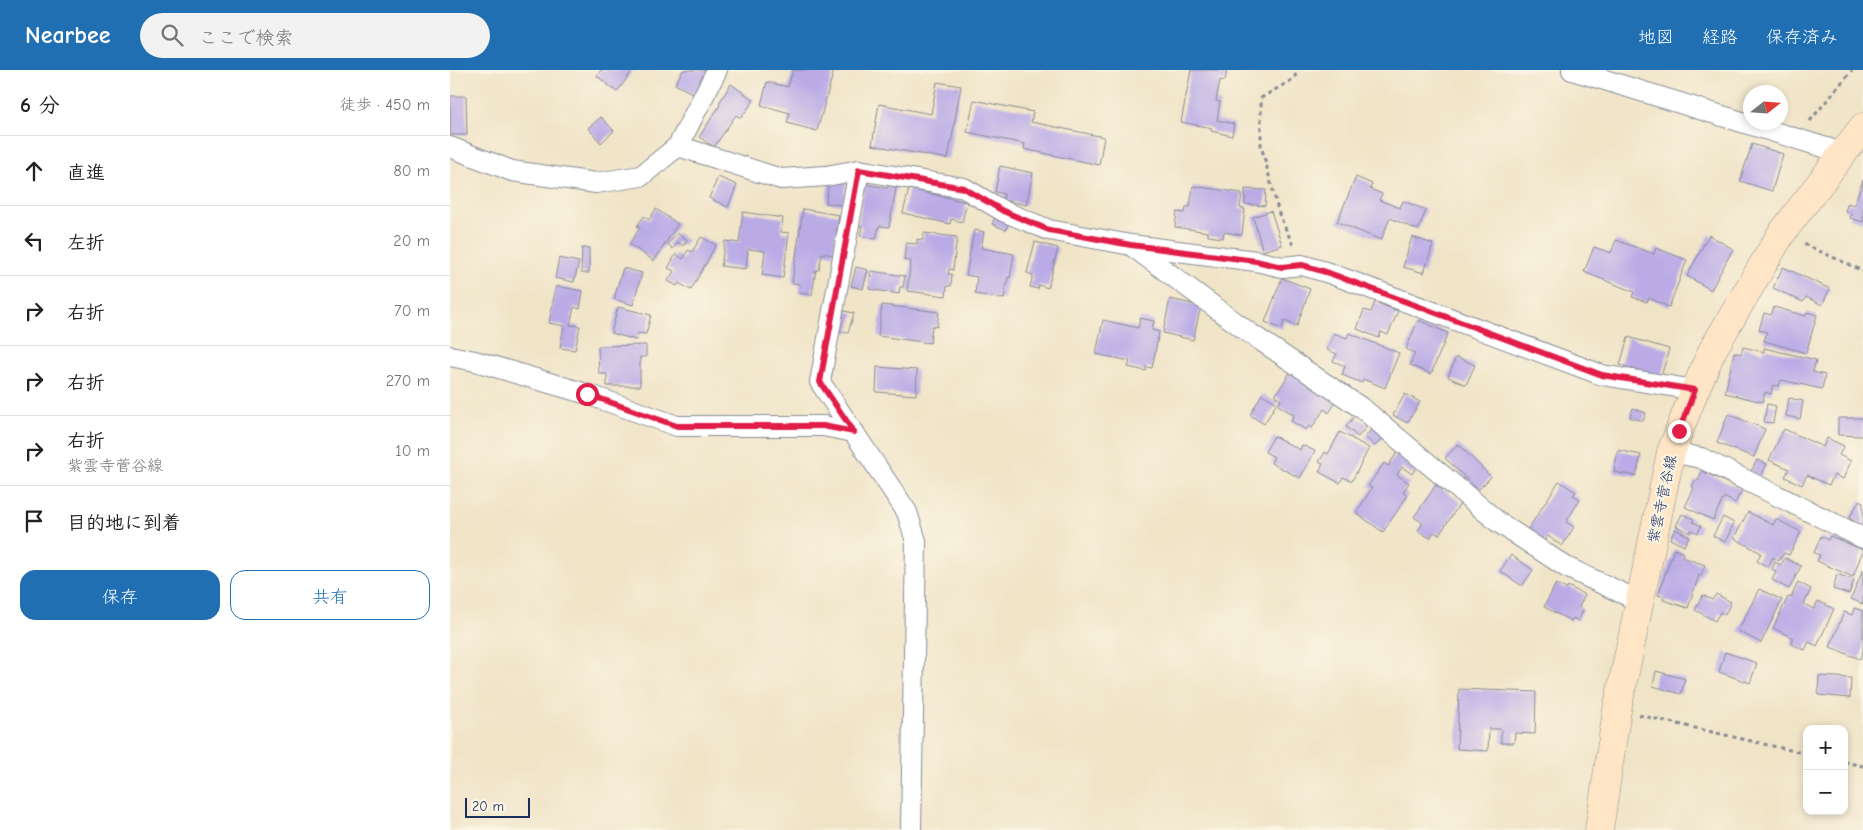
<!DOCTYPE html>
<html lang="ja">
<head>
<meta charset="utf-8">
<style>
	:root { --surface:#fff; --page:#f2f2f2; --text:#202124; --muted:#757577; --line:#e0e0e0; --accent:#1f6fb2 }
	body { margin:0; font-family:"Comic Neue","Klee One",sans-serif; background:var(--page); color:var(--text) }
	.controls { position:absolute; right:15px; bottom:15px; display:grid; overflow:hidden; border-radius:10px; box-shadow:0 2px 8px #0003 }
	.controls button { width:45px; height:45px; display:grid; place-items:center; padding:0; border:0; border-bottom:1px solid var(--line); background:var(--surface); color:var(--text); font:25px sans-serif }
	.compass { position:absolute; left:1293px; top:15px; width:45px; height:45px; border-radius:50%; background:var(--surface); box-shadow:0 2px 8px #0003; rotate:73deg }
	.scale { position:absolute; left:15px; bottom:12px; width:65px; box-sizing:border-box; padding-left:5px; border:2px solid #1b2f5e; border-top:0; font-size:14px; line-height:18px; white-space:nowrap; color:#1b2f5e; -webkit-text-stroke:4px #fcf5e5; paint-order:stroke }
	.stop { position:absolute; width:15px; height:15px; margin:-11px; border:4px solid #e11d48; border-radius:50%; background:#fff }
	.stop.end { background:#e11d48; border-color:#fff; box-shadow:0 1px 5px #0008 }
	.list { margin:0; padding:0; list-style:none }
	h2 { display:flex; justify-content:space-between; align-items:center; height:65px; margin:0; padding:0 20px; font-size:21px }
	h2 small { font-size:16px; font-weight:400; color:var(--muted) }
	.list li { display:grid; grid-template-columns:32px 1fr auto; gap:15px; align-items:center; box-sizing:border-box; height:70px; padding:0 20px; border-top:1px solid var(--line) }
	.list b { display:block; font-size:19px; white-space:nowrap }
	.list p { margin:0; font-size:16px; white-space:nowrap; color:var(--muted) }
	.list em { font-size:16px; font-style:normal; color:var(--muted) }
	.actions { display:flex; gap:10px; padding:15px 20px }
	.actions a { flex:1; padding:11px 0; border:1px solid var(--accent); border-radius:15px; text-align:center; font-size:18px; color:var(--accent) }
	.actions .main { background:var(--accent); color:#fff }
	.icon { flex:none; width:28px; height:28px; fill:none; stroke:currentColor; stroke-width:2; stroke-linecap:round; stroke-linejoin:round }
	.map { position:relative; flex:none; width:1413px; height:760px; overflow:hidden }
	header { display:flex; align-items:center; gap:30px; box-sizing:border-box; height:70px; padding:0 25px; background:var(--accent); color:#fff }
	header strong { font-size:24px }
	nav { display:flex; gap:28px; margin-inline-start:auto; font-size:18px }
	.search { width:350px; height:45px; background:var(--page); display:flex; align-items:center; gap:12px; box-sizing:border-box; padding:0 18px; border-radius:28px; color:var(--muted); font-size:19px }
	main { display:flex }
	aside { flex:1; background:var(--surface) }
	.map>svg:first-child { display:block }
	.building { fill:#baabe6 }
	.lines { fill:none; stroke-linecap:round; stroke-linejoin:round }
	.minor-casing { stroke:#868a92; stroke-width:22 }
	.secondary-casing { stroke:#868a92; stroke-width:29 }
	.path { stroke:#868a92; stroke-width:3; stroke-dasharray:4 4; stroke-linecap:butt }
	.minor { stroke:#fff; stroke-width:20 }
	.secondary { stroke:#fee5c5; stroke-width:28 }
	.route { stroke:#e11d48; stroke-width:6 }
	.labels { text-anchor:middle; stroke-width:4; stroke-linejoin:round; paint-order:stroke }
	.street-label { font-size:15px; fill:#1b2f5e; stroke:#fcf5e5 }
</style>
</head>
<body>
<header>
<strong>Nearbee</strong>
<div class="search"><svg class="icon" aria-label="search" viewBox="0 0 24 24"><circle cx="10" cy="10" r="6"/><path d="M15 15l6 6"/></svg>ここで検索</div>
<nav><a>地図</a><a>経路</a><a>保存済み</a></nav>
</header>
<main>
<aside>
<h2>6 分<small>徒歩 · 450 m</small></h2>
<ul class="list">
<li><svg class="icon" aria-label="ahead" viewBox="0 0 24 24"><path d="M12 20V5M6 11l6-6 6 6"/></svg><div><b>直進</b></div><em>80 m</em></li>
<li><svg class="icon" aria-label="left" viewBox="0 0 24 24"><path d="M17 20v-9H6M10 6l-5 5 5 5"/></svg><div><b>左折</b></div><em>20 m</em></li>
<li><svg class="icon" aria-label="right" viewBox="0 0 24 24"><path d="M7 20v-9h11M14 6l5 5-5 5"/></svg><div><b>右折</b></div><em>70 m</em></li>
<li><svg class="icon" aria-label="right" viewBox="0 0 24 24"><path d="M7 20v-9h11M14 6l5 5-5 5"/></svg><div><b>右折</b></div><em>270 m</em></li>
<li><svg class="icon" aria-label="right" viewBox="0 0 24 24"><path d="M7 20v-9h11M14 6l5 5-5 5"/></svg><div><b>右折</b><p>紫雲寺菅谷線</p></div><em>10 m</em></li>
<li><svg class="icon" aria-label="arrive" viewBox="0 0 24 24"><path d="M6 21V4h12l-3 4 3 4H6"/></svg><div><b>目的地に到着</b></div></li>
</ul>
<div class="actions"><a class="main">保存</a><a>共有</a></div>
</aside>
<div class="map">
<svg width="1413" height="760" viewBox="0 0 1413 760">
	<rect width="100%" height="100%" fill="#fcf5e5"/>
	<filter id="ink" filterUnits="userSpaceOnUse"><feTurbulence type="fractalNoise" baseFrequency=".02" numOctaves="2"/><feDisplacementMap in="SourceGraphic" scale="10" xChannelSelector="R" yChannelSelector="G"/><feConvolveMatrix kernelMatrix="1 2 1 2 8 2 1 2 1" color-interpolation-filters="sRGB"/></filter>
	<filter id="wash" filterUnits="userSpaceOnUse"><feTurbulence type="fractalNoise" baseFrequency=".0096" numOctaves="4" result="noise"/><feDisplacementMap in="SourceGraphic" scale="20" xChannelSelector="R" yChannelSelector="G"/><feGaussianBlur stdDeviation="1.12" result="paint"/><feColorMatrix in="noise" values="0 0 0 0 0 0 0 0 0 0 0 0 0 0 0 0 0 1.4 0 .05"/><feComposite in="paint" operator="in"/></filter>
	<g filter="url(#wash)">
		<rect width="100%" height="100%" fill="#f0e4c7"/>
		<g id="blocks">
			<g class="building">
				<path d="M151 0H183L167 22 147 6Z"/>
				<path d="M233 0H264L249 27 225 14Z"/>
				<path d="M343 0H384L367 61 337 53 340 43 311 35 317 12 338 17Z"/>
				<path d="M741 0H777L775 11 770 10 766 31 770 32 767 50 784 54 782 66 761 61 762 58 731 52Z"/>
				<path d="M487 12 511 16 498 89 422 75 429 34 481 44Z"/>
				<path d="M281 14 304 30 291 48 286 45 264 77 249 67 270 35 269 33Z"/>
				<path d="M0 26H16L17 65H0Z"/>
				<path d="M524 30 583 42 581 52 654 67 649 95 574 79 575 74 517 62Z"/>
				<path d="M151 47 164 61 151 73 138 58Z"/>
				<path d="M1302 74 1333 84 1322 121 1290 111Z"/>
				<path d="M550 96 583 103 576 135 553 130 554 124 545 122Z"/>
				<path d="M268 107 287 115 278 137 259 128Z"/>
				<path d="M906 107 922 114 920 119 932 124 929 130 950 138 953 131 976 140 968 160 940 148 931 170 887 152Z"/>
				<path d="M379 109 396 111 393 135 376 133Z"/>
				<path d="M1413 110V152L1400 148 1401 143 1395 141 1398 133 1404 135Z"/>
				<path d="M439 112 447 113 439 157 429 156 426 169 410 166 412 156 408 155 415 114 438 118Z"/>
				<path d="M743 116 792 123 790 138 795 139 792 165 774 162 773 168 758 166V162L725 157 727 142 735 143 736 137H740Z"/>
				<path d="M459 119 517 132 512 152 501 149 500 154 453 143Z"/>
				<path d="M795 119 816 120 815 136 795 134Z"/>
				<path d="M206 139 228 154 204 191 179 174 190 158 187 156 194 146 199 150Z"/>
				<path d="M353 139 389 145 383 185 372 183 369 200H366L362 225 349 223 350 214 342 213Z"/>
				<path d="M821 141 832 175 813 181 803 147Z"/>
				<path d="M293 142 333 148 331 162 339 163 333 208 312 205 315 181 298 179 296 199 271 196 275 171 289 173Z"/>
				<path d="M545 147 559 152 556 160 542 154Z"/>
				<path d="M524 160 534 162 531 178 564 184 560 208 558 207 554 229 525 224 527 207 516 205Z"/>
				<path d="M227 163 237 170 233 176 228 172 223 179 218 174Z"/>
				<path d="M474 163 507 167 503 200 499 199 498 204H502L501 216H497L496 226 457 221 461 191 454 190 456 173 467 174V169L473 170Z"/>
				<path d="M1259 165 1283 179 1261 220 1237 206Z"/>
				<path d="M251 167 266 175 241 220 229 213 227 216 218 211 224 201 218 198 226 184 233 189 238 180 242 182Z"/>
				<path d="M962 167 983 174 974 203 953 197Z"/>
				<path d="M1166 170 1204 184 1206 178 1237 190 1219 237 1199 228 1197 232 1182 227 1184 222 1134 202 1144 177 1161 183Z"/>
				<path d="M585 172 608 178 598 218 589 215 588 219 580 217 583 205 577 203Z"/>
				<path d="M132 178H139V203H131Z"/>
				<path d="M109 188 129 192 124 212 105 208Z"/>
				<path d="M406 197 418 200 413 219 401 216Z"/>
				<path d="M1333 197 1380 219 1372 235 1356 227 1353 232 1323 218Z"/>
				<path d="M173 198 192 203 183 235 164 229Z"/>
				<path d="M421 201 455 206 453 217H450L449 224 419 219Z"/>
				<path d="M832 208 860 219 847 256 834 251 832 259 815 252Z"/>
				<path d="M106 216 133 221 130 239 124 237 120 255 130 256 125 280 110 278 114 256 99 253Z"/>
				<path d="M720 229 751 236 743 270 713 263Z"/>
				<path d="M925 232 948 241 938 265 931 262 929 268 907 259 914 240 921 242Z"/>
				<path d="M432 235 489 242 487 257 482 256 480 273 428 266Z"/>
				<path d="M168 237 201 245 196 264 188 263 186 270 161 263Z"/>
				<path d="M1324 237 1356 246 1357 242 1367 245 1356 283 1314 271 1317 262 1309 260 1314 243 1321 245Z"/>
				<path d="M394 241 404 243 398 263 388 261Z"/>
				<path d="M690 248 704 251 702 260 709 262 702 298 696 297V301L678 297 680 291 646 284 653 250 688 258Z"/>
				<path d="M968 250 998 263 981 304 960 295 965 283 956 279Z"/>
				<path d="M884 263 897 268 899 263 949 283 935 318 913 309 912 313 892 305 895 296 883 291 887 284 877 280Z"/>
				<path d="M1178 267 1219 279 1211 307 1170 295Z"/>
				<path d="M196 275V287H190V316H157V304H149L148 276Z"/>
				<path d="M1293 277 1314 282V278L1366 290 1363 302 1375 305 1372 319 1331 310 1329 316 1323 315 1321 324 1315 322 1313 332 1275 323 1284 282 1291 284Z"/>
				<path d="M1006 287 1025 295 1016 315 998 307Z"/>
				<path d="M427 297 467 300 466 325 426 322Z"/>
				<path d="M841 301 889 327 879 343 874 339 862 358 859 356 856 360 841 351 844 345 828 335 831 330 825 326Z"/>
				<path d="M812 324 827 333 814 354 800 345Z"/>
				<path d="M955 324 970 332 957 353 943 345Z"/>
				<path d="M1339 328 1353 331 1350 349 1336 346Z"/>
				<path d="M1317 334 1326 336 1323 353 1314 352Z"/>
				<path d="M1183 338 1196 343 1193 351 1180 347Z"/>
				<path d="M1278 344 1315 359 1304 387 1267 373Z"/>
				<path d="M905 345 918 355 908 367 896 357Z"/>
				<path d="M1388 348H1413V366L1388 365Z"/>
				<path d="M925 355 936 365 925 376 915 367Z"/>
				<path d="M1334 359 1373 377 1377 368 1394 376 1389 385 1401 391 1393 409 1384 405 1379 415 1357 405 1352 415 1335 407 1339 399 1319 390Z"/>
				<path d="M890 362 919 378 902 411 893 407 890 413 869 402 873 394 869 392 875 382 878 384Z"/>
				<path d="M824 366 850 380 852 375 865 381 850 408 821 393 824 387 815 382Z"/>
				<path d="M1008 374 1041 407 1028 420 995 388Z"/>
				<path d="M951 377 971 391 962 404 952 397 947 405 959 413 953 422 958 425 933 462 906 443 922 418 918 416 934 393 938 396Z"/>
				<path d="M1168 380 1191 385 1186 406 1164 402Z"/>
				<path d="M1307 390 1317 394 1310 408 1300 403Z"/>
				<path d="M1252 401 1292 420 1285 433 1274 427 1263 450 1235 437 1244 418 1242 417 1245 410 1248 411Z"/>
				<path d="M1109 411 1126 422 1123 425 1130 429 1116 452 1124 457 1112 476 1098 466 1094 472 1077 461Z"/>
				<path d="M986 415 1011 432 989 465 984 462 980 468 968 461 973 453 964 447Z"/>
				<path d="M1410 430 1413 433V457L1399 448Z"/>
				<path d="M1298 442 1323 455 1326 449 1351 462 1339 485 1334 483 1329 491 1323 487 1318 497 1307 491 1311 483 1284 468Z"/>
				<path d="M1232 444 1244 449 1243 452 1251 456 1248 463 1241 460 1240 463 1226 456Z"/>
				<path d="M1273 447 1284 453 1275 472 1263 466Z"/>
				<path d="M1225 459 1239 466 1234 476 1220 469Z"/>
				<path d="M1371 466 1378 470 1380 466 1413 480 1403 507 1367 491 1370 485 1364 483Z"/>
				<path d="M1224 479 1233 483 1232 487 1255 495 1251 506 1249 505 1238 538 1213 530 1214 527 1208 525Z"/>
				<path d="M1061 485 1083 500 1072 516 1050 501Z"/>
				<path d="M1335 488 1351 496 1339 519 1322 510 1326 502 1322 499 1325 492 1331 495Z"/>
				<path d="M1413 500V534L1401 529Z"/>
				<path d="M1387 504 1404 510 1399 524 1383 519Z"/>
				<path d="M1348 512 1361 519 1354 534 1364 539 1368 531 1384 539 1367 576 1359 572 1355 580 1341 574 1343 568 1323 558 1338 527 1341 528Z"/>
				<path d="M1106 514 1116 519 1118 516 1135 525 1129 537 1133 540 1128 551 1123 548 1121 551 1094 537Z"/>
				<path d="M1309 519 1332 530 1311 573 1288 561Z"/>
				<path d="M1266 524 1281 532 1275 545 1270 542 1265 551 1245 540 1253 525 1262 530Z"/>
				<path d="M1404 538 1413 541V580L1410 589 1380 577 1394 542 1402 545Z"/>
				<path d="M1275 582 1307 593 1300 613 1269 602Z"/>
				<path d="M1206 601 1235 609 1231 624 1203 616Z"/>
				<path d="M1369 606 1401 608 1400 628 1368 625Z"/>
				<path d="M1009 619 1086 622 1085 664 1065 663 1064 673H1051V659H1039L1038 681 1007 679Z"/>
			</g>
		</g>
	</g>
	<g filter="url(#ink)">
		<use href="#blocks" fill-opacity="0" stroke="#868a92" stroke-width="1"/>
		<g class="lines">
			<g class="minor-casing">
				<g id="minor">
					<path d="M1122 0 1393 83"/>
					<path d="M228 76 331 109 376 106 409 100 514 118 553 141 599 160 681 175 806 191 832 197 852 195 879 203 1152 305 1245 320"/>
					<path d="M0 77 62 101 146 113 191 106 228 76 267 0"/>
					<path d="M409 100 370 312 457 442 466 471 461 760"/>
					<path d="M682 176 801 264 913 339 1048 452 1116 497 1191 532"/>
					<path d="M0 286 25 291 137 324 227 356H373L404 362"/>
					<path d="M1221 382 1251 388 1413 468"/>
				</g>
			</g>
			<g class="secondary-casing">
				<path id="secondary" d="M1149 760 1167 640 1221 382 1245 320 1262 281 1331 164 1413 57"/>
			</g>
			<g class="path">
				<path d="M1360 51 1402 0"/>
				<path d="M1354 174 1413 201"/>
				<path d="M843 175 829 144 811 75V28L845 8 846 0"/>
				<path d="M1189 645 1357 684"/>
				<path d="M1394 692 1413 696"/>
			</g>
			<use href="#minor" class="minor"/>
			<use href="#secondary" class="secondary"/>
		</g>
	</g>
	<g class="lines" filter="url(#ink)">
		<path class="route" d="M137 324 227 356H373L404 362 370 312 409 100 514 118 553 141 599 160 681 175 806 191 832 197 852 195 879 203 1152 305 1245 320 1229 361"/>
	</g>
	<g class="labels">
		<g class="street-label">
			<text transform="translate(1212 429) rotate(-78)" y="5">紫雲寺菅谷線</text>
		</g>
	</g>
</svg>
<div class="controls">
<button>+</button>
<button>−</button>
</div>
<svg class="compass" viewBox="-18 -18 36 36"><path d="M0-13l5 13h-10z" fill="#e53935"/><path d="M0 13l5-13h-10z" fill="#757577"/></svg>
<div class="scale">20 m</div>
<div class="stop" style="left:137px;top:324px"></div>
<div class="stop end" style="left:1229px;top:361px"></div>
</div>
</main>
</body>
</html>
